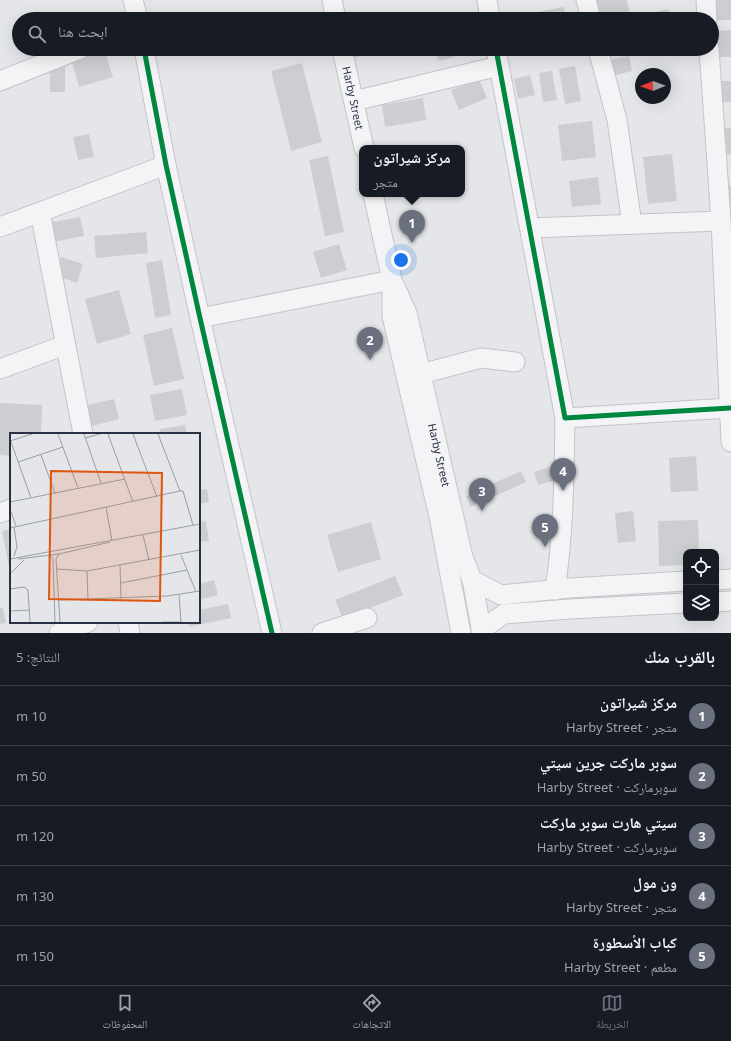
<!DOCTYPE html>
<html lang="ar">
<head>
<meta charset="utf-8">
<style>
	:root { --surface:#171b24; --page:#20242c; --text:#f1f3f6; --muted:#9ea1a6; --line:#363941; --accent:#6b707e }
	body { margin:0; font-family:"Noto Sans","Noto Naskh Arabic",sans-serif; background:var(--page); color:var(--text); direction:rtl }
	.controls { position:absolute; right:12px; bottom:12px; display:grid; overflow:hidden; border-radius:8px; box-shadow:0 4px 16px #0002 }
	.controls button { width:36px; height:36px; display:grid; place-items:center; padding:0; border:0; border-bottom:1px solid var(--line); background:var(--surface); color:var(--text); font:20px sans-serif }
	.compass { position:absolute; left:635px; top:68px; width:36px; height:36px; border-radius:50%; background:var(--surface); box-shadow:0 4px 16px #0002; rotate:269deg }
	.you { position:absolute; left:401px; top:260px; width:14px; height:14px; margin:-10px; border:3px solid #fff; border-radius:50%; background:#1a73e8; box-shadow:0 0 0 6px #1a73e833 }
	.badge { display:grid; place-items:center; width:26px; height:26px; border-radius:50%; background:var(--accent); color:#fff; font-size:13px; font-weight:700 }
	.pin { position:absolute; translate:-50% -33px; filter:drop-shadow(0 1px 2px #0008) }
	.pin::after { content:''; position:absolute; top:21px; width:14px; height:12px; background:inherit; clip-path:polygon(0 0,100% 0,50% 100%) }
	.popup { position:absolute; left:359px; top:145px; width:106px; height:52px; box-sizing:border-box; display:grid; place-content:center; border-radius:8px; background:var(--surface); filter:drop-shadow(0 1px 3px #0005); font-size:13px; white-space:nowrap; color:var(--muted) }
	.popup b { font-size:15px; color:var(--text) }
	.popup::after { content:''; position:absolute; left:50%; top:100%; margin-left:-8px; border:8px solid transparent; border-top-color:var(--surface) }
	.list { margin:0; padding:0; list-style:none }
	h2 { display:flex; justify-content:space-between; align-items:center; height:52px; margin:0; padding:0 16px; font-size:17px }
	h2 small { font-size:13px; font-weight:400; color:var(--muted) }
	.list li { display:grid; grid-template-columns:26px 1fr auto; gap:12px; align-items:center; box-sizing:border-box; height:60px; padding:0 16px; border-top:1px solid var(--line) }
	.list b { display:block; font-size:15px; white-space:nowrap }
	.list p { margin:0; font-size:13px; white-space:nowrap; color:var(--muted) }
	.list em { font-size:13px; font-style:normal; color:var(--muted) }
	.icon { flex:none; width:22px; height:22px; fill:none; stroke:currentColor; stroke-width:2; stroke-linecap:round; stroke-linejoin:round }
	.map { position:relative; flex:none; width:731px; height:633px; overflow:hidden; direction:ltr }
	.search { position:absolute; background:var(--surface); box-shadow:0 4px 16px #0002; left:12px; right:12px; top:12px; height:44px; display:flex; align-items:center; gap:10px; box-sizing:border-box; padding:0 14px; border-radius:22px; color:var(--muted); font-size:15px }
	.sheet { height:352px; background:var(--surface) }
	nav { display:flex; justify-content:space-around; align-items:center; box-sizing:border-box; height:56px; border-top:1px solid var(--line); background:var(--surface); font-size:11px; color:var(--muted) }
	nav a { display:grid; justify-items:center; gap:2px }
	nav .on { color:var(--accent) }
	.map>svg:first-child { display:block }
	.building { fill:#cdced2 }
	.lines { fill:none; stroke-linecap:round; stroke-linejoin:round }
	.minor-casing { stroke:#c3c4c7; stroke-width:21 }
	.minor { stroke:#f4f4f6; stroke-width:19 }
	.cycleway-casing { stroke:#f3f4f8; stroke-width:8 }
	.cycleway { stroke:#00873e; stroke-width:5 }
	.labels { text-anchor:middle; stroke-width:3; stroke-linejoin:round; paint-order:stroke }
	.street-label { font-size:11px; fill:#2a3144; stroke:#f3f4f8 }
	.inset-road { fill:none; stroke:#9a9ea7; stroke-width:1 }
	.view { fill:#de570f; fill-opacity:0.15; stroke:#de570f; stroke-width:2 }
	.inset-edge { fill:none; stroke:#2a3144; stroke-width:2 }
</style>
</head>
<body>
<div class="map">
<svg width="731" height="633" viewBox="0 0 731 633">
	<rect width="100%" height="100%" fill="#e5e6e9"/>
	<g class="building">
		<path d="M596 0H627L630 15 609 19H599Z"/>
		<path d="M707 0H731V20H712Z"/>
		<path d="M564 7 566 19H534L532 13Z"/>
		<path d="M668 9 671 19H629V18Z"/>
		<path d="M731 30V57H716V31Z"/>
		<path d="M104 49 113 77 79 87 71 59Z"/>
		<path d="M285 49H323L324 53 288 56Z"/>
		<path d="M351 49H384V50L353 58Z"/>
		<path d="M448 49H452L454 57 438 61 435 52Z"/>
		<path d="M629 56 632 71 612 76 609 60Z"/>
		<path d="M302 63 322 142 291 151 271 71Z"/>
		<rect x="50" y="65" width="15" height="27"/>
		<path d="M575 66 581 101 565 104 559 69Z"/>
		<path d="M552 71 557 100 543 102 539 73Z"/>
		<path d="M530 75 535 95 518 99 514 79Z"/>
		<path d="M479 79 487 98 459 110 451 90Z"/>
		<rect x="720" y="81" width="11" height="21"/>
		<path d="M423 98 426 120 385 127 382 105Z"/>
		<path d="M592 121 596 157 562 161 558 125Z"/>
		<path d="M716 128H731V154L717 155Z"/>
		<path d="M89 134 94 157 78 160 73 137Z"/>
		<path d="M672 154 677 201 648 204 643 157Z"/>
		<path d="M328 156 344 232 325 236 309 160Z"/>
		<path d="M598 177 601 204 572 207 569 181Z"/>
		<path d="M731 185V208H726L725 186Z"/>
		<path d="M80 217 84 236 52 242 48 223Z"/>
		<path d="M146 232 148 253 96 258 94 236Z"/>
		<path d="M339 244 347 270 321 278 313 252Z"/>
		<path d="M61 257 83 264 77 283 55 275Z"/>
		<path d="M162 260 171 315 155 318 146 263Z"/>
		<path d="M119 290 131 334 97 344 85 299Z"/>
		<path d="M172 328 184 379 154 386 143 335Z"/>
		<path d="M182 389 187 415 155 421 150 395Z"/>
		<path d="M114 399 119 419 92 426 87 405Z"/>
		<path d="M0 403 42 405 41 434H11V456L0 455Z"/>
		<path d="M185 425 187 434H161L160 429Z"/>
		<path d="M696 456 698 491 671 492 669 458Z"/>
		<path d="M549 467 553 481 538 485 534 472Z"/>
		<path d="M521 471 526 482 471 507 466 496Z"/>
		<path d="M207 489 209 502 199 504V490Z"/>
		<path d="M633 511 636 541 618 543 615 513Z"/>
		<path d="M698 520 699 552H686V565L659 566 658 521Z"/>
		<path d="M206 521 209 541 199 542V522Z"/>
		<path d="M371 522 381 559 338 572 327 535Z"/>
		<path d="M11 529V567H9L2 531Z"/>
		<path d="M395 576 403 595 343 619 335 600Z"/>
		<path d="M214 580 218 595 199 600V584Z"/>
		<path d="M228 604 231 618 189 627 188 622H199V610Z"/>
		<path d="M0 608H3L6 623 0 624Z"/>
	</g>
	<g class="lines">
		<g class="minor-casing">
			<g id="minor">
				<path d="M133 0 138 19"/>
				<path d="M332 0 336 19"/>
				<path d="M487 0 490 19"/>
				<path d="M586 0 591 19"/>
				<path d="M706 0 707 19"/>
				<path d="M144 49 166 165 200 318 272 633"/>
				<path d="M342 49 364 148"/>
				<path d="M496 49 565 418 730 408"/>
				<path d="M598 49 617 120 632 224"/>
				<path d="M709 49 721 221 731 442"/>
				<path d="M0 81 80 49"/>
				<path d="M354 101 499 66"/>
				<path d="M373 194 392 280V316L439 517 461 633"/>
				<path d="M40 212 83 434"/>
				<path d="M0 227 166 165"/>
				<path d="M530 228 721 221"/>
				<path d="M395 286 407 313 463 557 472 580 482 633"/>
				<path d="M200 318 392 280"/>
				<path d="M0 369 65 345"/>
				<path d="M421 374 481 358 515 362"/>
				<path d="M0 513 11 509"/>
				<path d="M472 580 501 595 570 588 686 581"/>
				<path d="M716 580 731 579"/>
				<path d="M555 590C564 532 564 475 565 418"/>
				<path d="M716 602 731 601"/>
				<path d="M128 622 130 633"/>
				<path d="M481 630 504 614 570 609 686 603"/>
				<path d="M59 633 88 622"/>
				<path d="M322 633 367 618"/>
			</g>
		</g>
		<use href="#minor" class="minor"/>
		<g class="cycleway-casing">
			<g id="cycleway">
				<path d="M144 49 166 165 200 318 272 633"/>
				<path d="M496 49 565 418 730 408"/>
			</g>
		</g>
		<use href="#cycleway" class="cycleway"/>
	</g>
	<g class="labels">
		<g class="street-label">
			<text transform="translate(353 98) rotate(78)" y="4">Harby Street</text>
			<text transform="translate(439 455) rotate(77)" y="4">Harby Street</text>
		</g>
	</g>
	<g transform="translate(10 433)">
		<rect width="190" height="190" fill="#e5e6e9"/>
		<path class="inset-road" d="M48 1 68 55M74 1 91 50M98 1 123 69M123 1 147 64M75 5 90 1M0 6 21 65M0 8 22 1M31 22 45 60M8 29 53 14M170 58H173L183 92M0 69 115 46M96 74 102 108M0 76 6 93M4 94 7 114 4 123M0 95 170 58 148 1M133 102 139 127M49 121 46 126 50 189M40 122 43 126 45 189M171 122 186 159M0 126 190 91M8 126 49 121 100 109M110 132 111 166M47 136 77 138M0 141 14 127M111 150 177 137M0 156 14 154 18 157 20 189M169 162 171 189M48 167 157 163 190 158M78 167 77 138 190 117M0 178 20 177M152 189H171"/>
		<path class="view" d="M41 38 152 40 150 168 39 166Z"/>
		<rect width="190" height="190" class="inset-edge"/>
	</g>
</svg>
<div class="controls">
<button><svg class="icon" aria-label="locate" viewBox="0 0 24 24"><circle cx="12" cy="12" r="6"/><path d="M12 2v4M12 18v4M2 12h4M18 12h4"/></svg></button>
<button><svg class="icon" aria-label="layers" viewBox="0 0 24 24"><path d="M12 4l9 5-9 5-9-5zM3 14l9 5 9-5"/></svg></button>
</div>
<svg class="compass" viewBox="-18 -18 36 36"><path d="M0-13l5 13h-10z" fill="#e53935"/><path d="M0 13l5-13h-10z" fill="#9ea1a6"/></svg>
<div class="you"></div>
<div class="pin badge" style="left:412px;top:243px">1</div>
<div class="popup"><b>مركز شيراتون</b>متجر</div>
<div class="pin badge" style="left:370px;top:360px">2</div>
<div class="pin badge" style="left:482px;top:511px">3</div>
<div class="pin badge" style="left:563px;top:491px">4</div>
<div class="pin badge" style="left:545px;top:547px">5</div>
<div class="search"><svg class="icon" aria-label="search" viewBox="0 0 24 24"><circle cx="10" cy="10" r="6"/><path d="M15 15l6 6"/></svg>ابحث هنا</div>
</div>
<section class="sheet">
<h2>بالقرب منك<small>النتائج: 5</small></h2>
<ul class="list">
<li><span class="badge">1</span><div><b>مركز شيراتون</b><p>متجر · Harby Street</p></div><em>10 m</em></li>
<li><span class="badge">2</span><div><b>سوبر ماركت جرين سيتي</b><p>سوبرماركت · Harby Street</p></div><em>50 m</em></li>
<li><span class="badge">3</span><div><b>سيتي هارت سوبر ماركت</b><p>سوبرماركت · Harby Street</p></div><em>120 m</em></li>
<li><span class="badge">4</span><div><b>ون مول</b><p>متجر · Harby Street</p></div><em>130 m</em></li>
<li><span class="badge">5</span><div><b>كباب الأسطورة</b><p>مطعم · Harby Street</p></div><em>150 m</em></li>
</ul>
</section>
<nav>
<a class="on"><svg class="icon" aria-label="map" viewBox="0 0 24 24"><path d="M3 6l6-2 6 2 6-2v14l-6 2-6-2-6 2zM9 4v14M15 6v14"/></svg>الخريطة</a>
<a><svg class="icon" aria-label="directions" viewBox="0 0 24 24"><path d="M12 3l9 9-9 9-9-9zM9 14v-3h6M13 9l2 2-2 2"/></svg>الاتجاهات</a>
<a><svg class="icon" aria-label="saved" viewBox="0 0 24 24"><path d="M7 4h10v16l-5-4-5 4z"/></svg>المحفوظات</a>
</nav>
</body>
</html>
